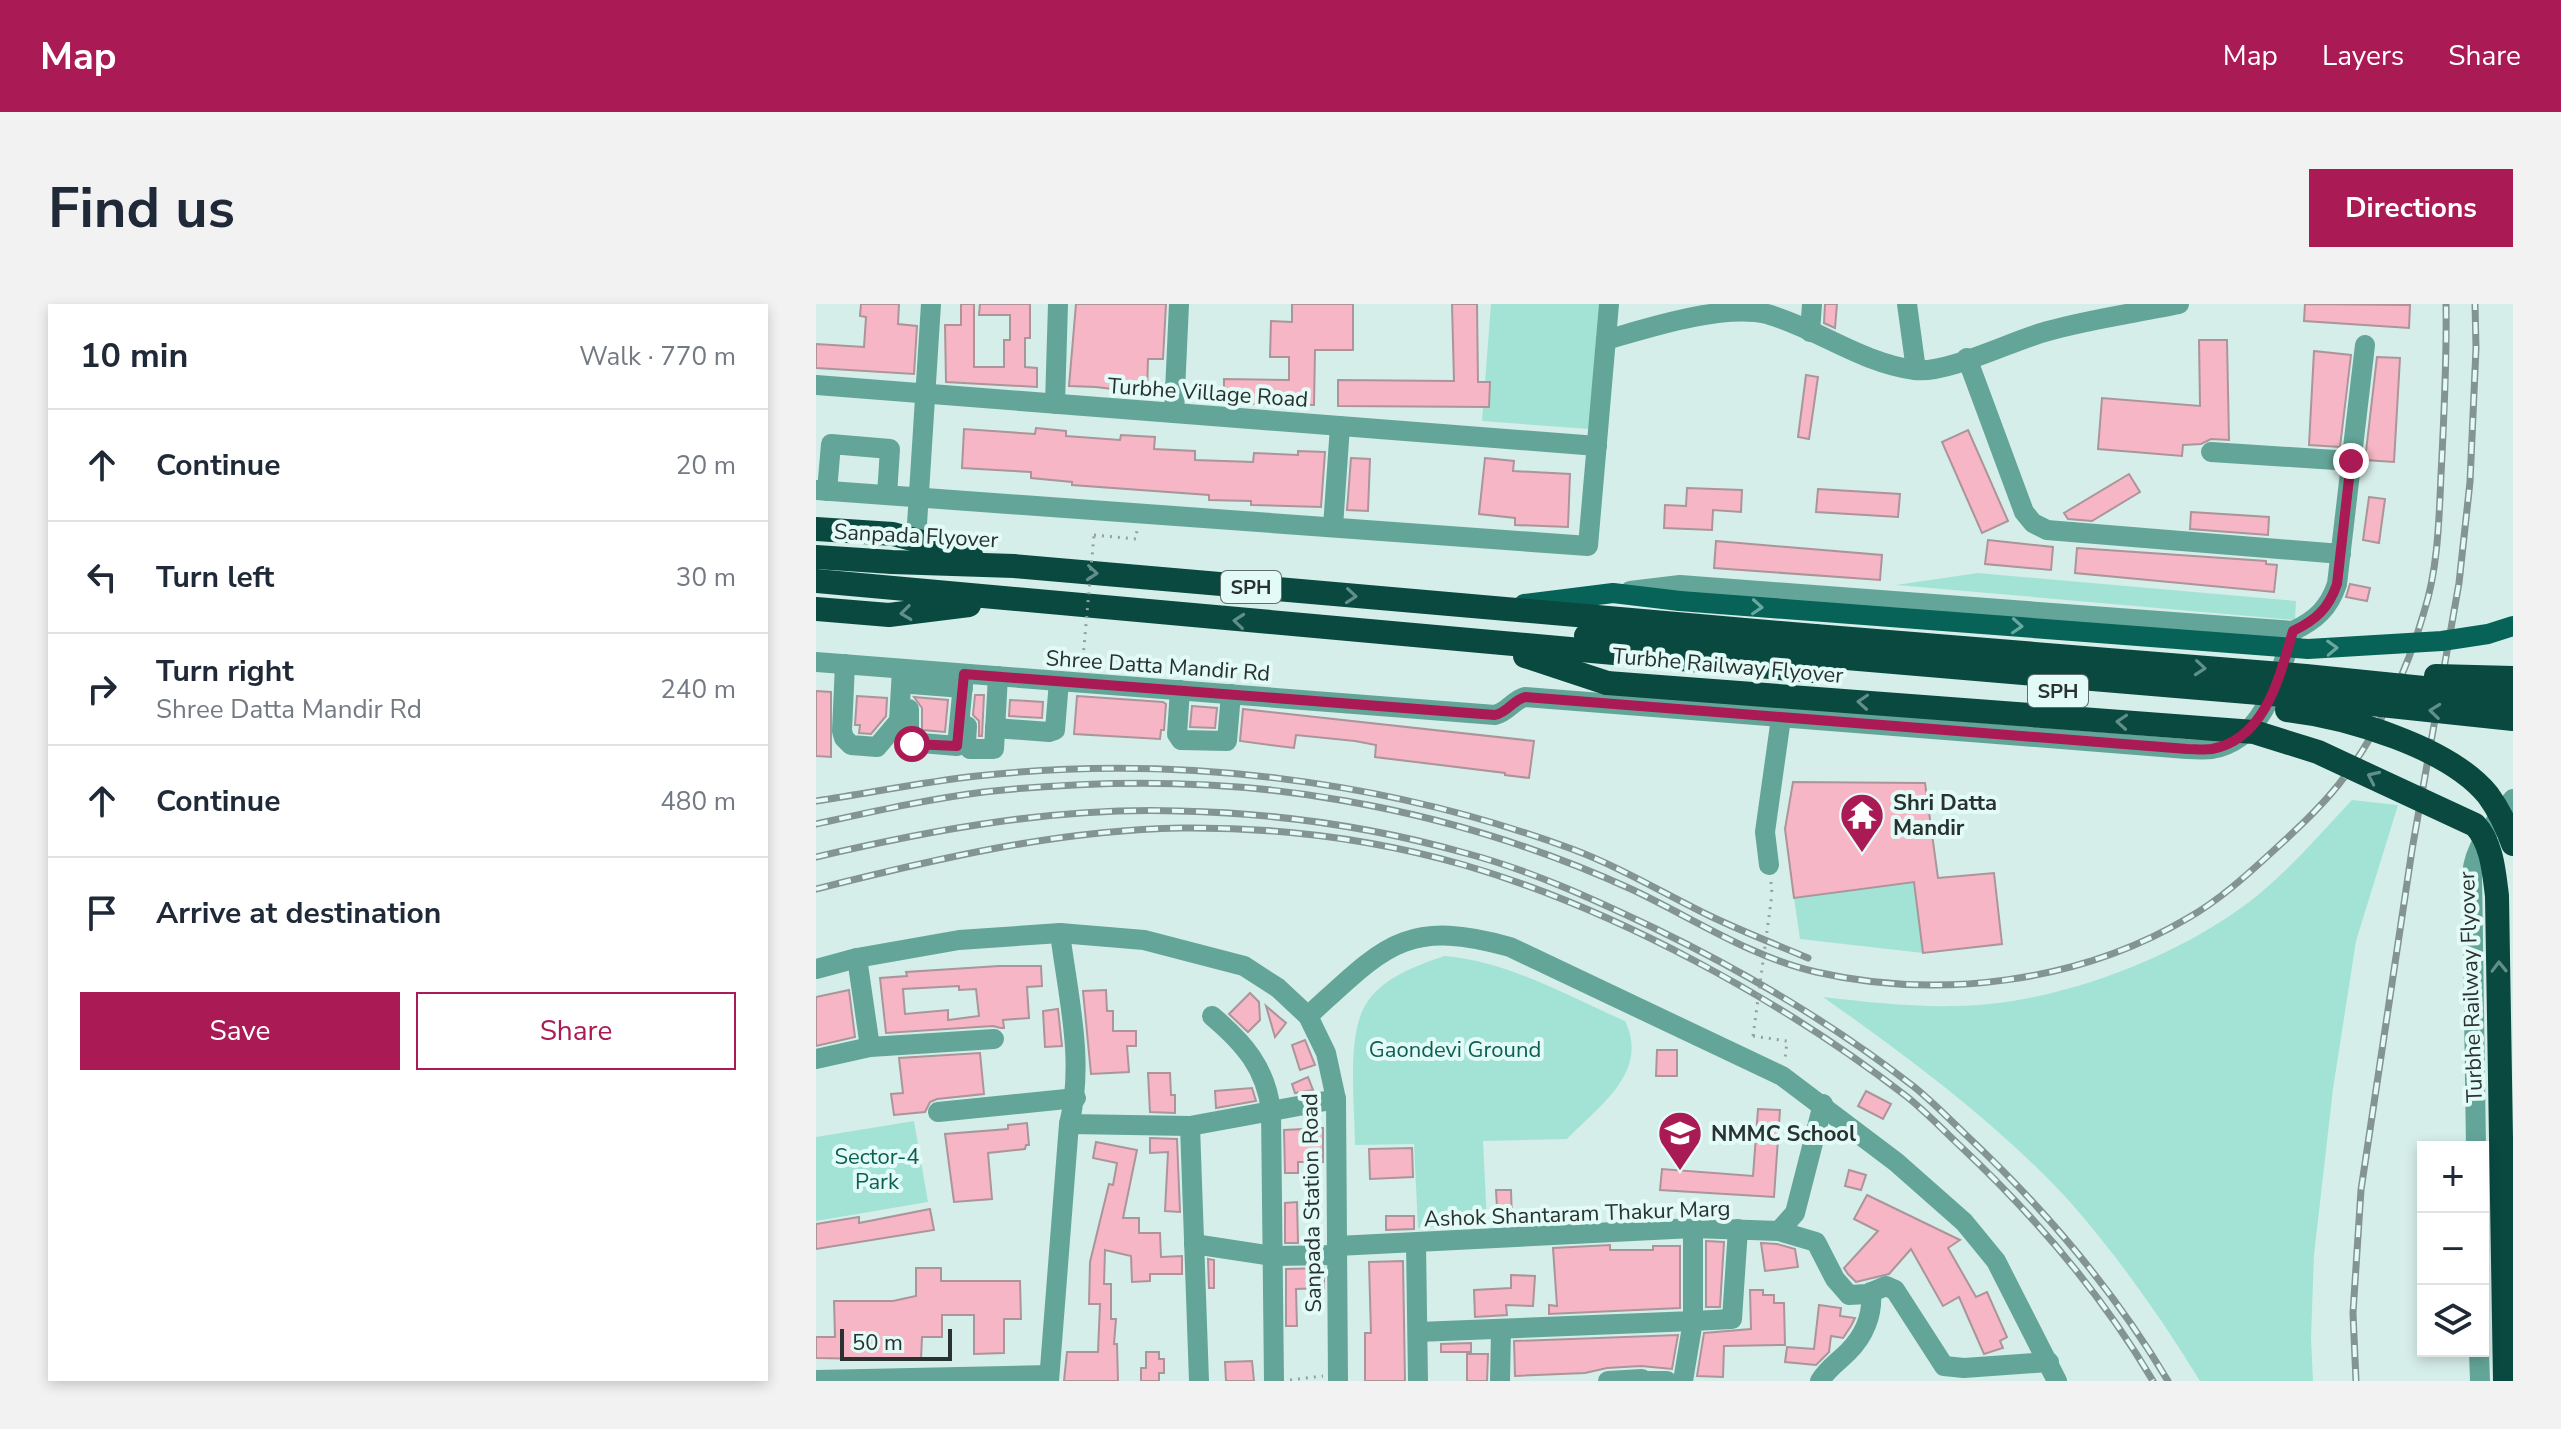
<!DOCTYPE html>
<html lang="en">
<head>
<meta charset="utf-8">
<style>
	:root { --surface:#fff; --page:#f2f2f3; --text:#1f2937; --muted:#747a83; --line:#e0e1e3; --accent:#aa1a54 }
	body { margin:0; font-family:"Nunito Sans",sans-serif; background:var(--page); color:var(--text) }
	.controls { position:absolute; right:24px; bottom:24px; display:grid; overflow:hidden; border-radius:0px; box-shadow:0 4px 12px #0003 }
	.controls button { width:72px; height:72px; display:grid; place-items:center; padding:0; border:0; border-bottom:2px solid var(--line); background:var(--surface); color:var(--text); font:40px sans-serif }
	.scale { position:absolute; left:24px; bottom:20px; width:112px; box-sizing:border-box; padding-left:8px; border:4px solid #293230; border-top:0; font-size:22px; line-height:28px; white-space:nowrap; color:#293230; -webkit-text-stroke:6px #e3fbf6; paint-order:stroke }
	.stop { position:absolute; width:24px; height:24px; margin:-18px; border:6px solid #aa1a54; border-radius:50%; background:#fff }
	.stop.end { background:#aa1a54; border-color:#fff; box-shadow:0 2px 8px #0008 }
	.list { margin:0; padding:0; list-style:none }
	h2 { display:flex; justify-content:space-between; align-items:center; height:104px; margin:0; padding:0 32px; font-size:34px }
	h2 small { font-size:26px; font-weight:400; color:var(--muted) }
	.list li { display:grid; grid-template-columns:52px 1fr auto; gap:24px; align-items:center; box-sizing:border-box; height:112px; padding:0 32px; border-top:2px solid var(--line) }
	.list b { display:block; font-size:30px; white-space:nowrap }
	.list p { margin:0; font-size:26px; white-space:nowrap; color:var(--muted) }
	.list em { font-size:26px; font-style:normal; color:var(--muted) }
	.actions { display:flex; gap:16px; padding:24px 32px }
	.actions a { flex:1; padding:18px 0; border:2px solid var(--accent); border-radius:0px; text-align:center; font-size:28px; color:var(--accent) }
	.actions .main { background:var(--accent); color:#fff }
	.icon { flex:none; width:44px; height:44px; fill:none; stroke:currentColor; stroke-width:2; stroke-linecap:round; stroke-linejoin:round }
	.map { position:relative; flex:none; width:1697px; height:1077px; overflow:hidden; border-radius:0px }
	header { display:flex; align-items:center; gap:48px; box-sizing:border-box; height:112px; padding:0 40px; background:var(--accent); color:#fff }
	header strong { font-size:38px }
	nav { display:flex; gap:44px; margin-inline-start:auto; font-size:28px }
	.intro { display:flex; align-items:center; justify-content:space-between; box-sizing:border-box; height:192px; padding:0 48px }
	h1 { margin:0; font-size:56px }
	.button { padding:20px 36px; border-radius:0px; background:var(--accent); color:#fff; font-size:28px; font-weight:700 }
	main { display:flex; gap:48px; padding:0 48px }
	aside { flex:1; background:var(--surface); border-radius:0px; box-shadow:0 4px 12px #0003 }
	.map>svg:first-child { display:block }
	.green { fill:#a3e3d6 }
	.building { fill:#f6b6c5; stroke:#ab959a; stroke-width:2; fill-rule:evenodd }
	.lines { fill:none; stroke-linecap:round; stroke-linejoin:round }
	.path { stroke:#90a29e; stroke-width:3; stroke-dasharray:2 6; stroke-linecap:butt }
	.minor { stroke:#64a599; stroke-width:20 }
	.major { stroke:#076357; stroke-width:20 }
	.highway { stroke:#094940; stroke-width:24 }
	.rail-casing { stroke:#849491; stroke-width:7 }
	.rail { stroke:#e3fbf6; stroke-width:4; stroke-dasharray:12; stroke-linecap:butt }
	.path-bridge { stroke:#90a29e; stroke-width:3; stroke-dasharray:2 6; stroke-linecap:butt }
	.major-bridge { stroke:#076357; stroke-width:20 }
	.highway-bridge { stroke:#094940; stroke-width:24 }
	.oneway { stroke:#609089 }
	.oneway2 { stroke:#6aa79f }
	.route { stroke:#aa1a54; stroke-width:10 }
	.labels { text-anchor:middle; stroke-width:8; stroke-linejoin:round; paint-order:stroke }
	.shield { fill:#e3fbf6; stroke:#616e6b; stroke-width:2 }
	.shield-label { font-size:20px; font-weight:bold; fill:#293230 }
	.street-label { font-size:22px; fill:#293230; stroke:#e3fbf6 }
	.poi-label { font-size:22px; font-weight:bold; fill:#293230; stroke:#e3fbf6; text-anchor:start }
	.park-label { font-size:22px; fill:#0d5f54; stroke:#e3fbf6 }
</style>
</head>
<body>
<header>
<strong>Map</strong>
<nav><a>Map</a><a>Layers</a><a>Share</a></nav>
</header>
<div class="intro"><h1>Find us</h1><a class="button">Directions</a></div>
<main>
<aside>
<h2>10 min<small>Walk · 770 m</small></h2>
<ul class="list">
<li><svg class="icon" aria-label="ahead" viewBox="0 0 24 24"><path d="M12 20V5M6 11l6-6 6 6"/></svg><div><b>Continue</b></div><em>20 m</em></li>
<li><svg class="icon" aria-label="left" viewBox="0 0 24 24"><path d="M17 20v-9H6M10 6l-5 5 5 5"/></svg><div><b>Turn left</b></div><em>30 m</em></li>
<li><svg class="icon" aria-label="right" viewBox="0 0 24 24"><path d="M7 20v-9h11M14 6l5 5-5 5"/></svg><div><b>Turn right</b><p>Shree Datta Mandir Rd</p></div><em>240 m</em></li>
<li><svg class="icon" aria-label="ahead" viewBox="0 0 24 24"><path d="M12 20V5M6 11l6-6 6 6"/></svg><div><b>Continue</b></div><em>480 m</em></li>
<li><svg class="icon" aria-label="arrive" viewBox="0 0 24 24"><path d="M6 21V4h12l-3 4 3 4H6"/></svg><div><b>Arrive at destination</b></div></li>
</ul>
<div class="actions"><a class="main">Save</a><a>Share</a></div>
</aside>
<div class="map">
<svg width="1697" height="1077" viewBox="0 0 1697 1077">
	<rect width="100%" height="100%" fill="#d6eee9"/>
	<g class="green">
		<path d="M675 0H783L773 125 666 117Z"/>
		<path d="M1162 269 1480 297 1479 316 1080 281Z"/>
		<path d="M1536 496 1582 501 1540 637 1517 785 1498 951 1495 1034 1497 1077H1384C1346 1015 1303 954 1255 899 1185 822 1091 752 1007 693 1051 698 1095 703 1140 702 1236 701 1357 656 1433 598 1471 569 1503 531 1536 496Z"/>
		<path d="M1098 578 1107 649 984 635 978 594Z"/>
		<path d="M628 652C692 657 751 692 809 717 834 768 783 802 751 835L667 837 671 919 602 924 598 840 539 841C539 803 530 731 550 700 567 673 600 662 628 652Z"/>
		<path d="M98 817 112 898 0 917V833Z"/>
	</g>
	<g class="building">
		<path d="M45 0H83L82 20 101 22 98 70 0 64V40L48 43 50 13 44 12Z"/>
		<path d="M145 0H158V63H188V36H194V11H163L164 0H214V34H209V63L221 64V83L130 78 129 21H145Z"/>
		<path d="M260 0H350L347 55H332L331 90H312V87L280 83 253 82Z"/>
		<path d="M476 0H537V46H499L498 101 408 99V75L473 76V53H454L455 17 476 18Z"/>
		<path d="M636 0H661L662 78H674L673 103 522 102V76L638 77Z"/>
		<path d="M1009 0H1021L1019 24 1008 19Z"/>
		<path d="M1489 0 1594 1 1593 24 1488 17Z"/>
		<path d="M1383 36H1411L1413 136 1395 135 1385 140 1367 141 1366 152 1282 145 1286 94 1384 102Z"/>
		<path d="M1498 47 1535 51 1524 143 1493 141Z"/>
		<path d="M1561 53 1584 54 1578 158 1549 156Z"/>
		<path d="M990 71 1002 73 993 135 982 133Z"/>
		<path d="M220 124 250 127V132L304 136 305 131 339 133 338 145 379 147V156L437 158 438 149 482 151V147L509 148 505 203 435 201V197L393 196V191L256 181V178L215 174V168L146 164 148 125 219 130Z"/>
		<path d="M1152 126 1192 217 1166 229 1126 138Z"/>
		<path d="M535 154 554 155 552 207 531 206Z"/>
		<path d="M669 154 698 157 697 167 754 170 752 223 699 221V214L663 210Z"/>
		<path d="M1313 170 1324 188 1276 217 1252 215 1248 209Z"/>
		<path d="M871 184 926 186 925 208 897 206 896 226 848 224 849 201 870 202Z"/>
		<path d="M1002 185 1084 190 1082 213 1000 208Z"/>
		<path d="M1553 193 1569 195 1563 239 1547 236Z"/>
		<path d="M1375 208 1453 213 1452 231 1374 225Z"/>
		<path d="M1172 236 1237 243 1235 266 1169 260Z"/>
		<path d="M900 237 1066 251 1064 276 898 264Z"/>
		<path d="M1261 244 1450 257V260L1461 261 1458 288 1259 269Z"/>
		<path d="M1534 280 1554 284 1551 297 1530 293Z"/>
		<path d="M0 387 15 388V453L0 452Z"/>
		<path d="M159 391H168L166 432H163V417L157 411Z"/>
		<path d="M41 392 71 394 70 412 55 430 43 429 44 421H39Z"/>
		<path d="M261 392 347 398 350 400 348 426H345L344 435 258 430Z"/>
		<path d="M98 393 132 396 129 428 106 426V404Z"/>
		<path d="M194 396 227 398 226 414 193 412Z"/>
		<path d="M376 402 401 404 399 424 374 423Z"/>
		<path d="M427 405 718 437 713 474 689 471V469L559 453 560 441 539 437 480 431 478 444 424 437Z"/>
		<path d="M977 478 1109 479 1122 574 1178 569 1186 640 1107 649 1098 578 978 594 969 525Z"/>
		<path d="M183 662H225L226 682 211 683 213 714 187 716 188 724H185L177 722 70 729 64 674 91 672 90 668ZM143 682V686L160 685 163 712 132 716V706L89 710 87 685Z"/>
		<path d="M33 686 39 733 0 742V693Z"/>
		<path d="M290 686 291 707H297V727H320V742H311L313 768 275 770 267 687Z"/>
		<path d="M434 689 443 698 444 716 432 728 413 710Z"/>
		<path d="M450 702 470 719 459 733Z"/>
		<path d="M242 705 246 742 229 743 227 707Z"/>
		<path d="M489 736 499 761 484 766 476 741Z"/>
		<path d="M841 746H861V772H840Z"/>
		<path d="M164 749 168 790 121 795 114 798 109 808 78 811 75 790 87 789 83 754Z"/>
		<path d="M332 769H354L355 791H359V809L334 808Z"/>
		<path d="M492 773 497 786 479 789 476 780Z"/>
		<path d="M436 784 440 797 400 804 399 787Z"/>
		<path d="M1050 787 1075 800 1067 815 1042 802Z"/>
		<path d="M942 805 964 806 958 893 844 886 846 865 937 872Z"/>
		<path d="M211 819 213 841H210L209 845 172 849 176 895 138 898 129 830 192 825V821Z"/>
		<path d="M507 824V858H482V869H469L468 826Z"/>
		<path d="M334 834 361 835 364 908 349 907 352 848 334 849Z"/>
		<path d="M280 838 321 846 307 914H323V929H344L345 953 366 952V970H334V977L316 978 315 952 289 946 288 980H295V1015H300L298 1040H301L302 1077H248L251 1048H282L284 1000H273L274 958 293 880 297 881 301 859 277 854Z"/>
		<path d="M596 844 597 873 554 875 553 845Z"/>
		<path d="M1033 866 1050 871 1045 886 1029 882Z"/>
		<path d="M680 886H695L696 916 677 917V904H681Z"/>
		<path d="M1051 891 1144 936 1132 944 1160 993 1171 988 1191 1033 1184 1037 1187 1044 1168 1050 1143 993 1127 1002 1095 945 1073 970 1040 978 1032 970 1028 964 1062 927 1038 915Z"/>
		<path d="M481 898 482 939H469V899Z"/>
		<path d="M114 905 118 926 0 945V920L43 913V919Z"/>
		<path d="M570 912H598V925L570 926Z"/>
		<path d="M890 937 908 938 904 1003H890Z"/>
		<path d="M945 939 961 940 979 945 982 963 949 967Z"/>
		<path d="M794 941V946H837V942H864V1004L733 1010V1001L741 1002 737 944Z"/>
		<path d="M392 955 398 956V984H393Z"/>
		<path d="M587 957 589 1077H549V1029H555L553 958Z"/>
		<path d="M100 964H125V977H204L205 1015H188V1049L158 1050V1011H126V1033H106L105 1056 0 1054V1033H19L18 997H77L100 992Z"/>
		<path d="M508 964V984L480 985 481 1022H470V965Z"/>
		<path d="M695 971 719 972 717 1002 690 1001 691 1011 659 1013 658 986 695 984Z"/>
		<path d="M934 986H947V991H958V999H968L969 1041 908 1042 907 1073 881 1072 888 1029 935 1025Z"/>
		<path d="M1003 1001 1025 1004 1024 1012 1039 1014 1035 1022 1027 1034 1015 1032 1013 1048 1000 1061 969 1058 971 1043 998 1045Z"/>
		<path d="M862 1031 856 1065 825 1062 791 1064 769 1069 699 1072 698 1037Z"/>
		<path d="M655 1039V1048H625V1040Z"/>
		<path d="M330 1048H343V1055H348V1069H343V1077H325V1064H330Z"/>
		<path d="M651 1050H672L671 1077H651Z"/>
		<path d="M436 1057 438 1077H410L409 1058Z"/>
	</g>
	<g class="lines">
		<g class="path">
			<path d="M278 231 320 235 321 226"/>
			<path d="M267 354 310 357 309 367"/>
			<path d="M955 578 956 590"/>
			<path d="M937 732 971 737 969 755"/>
			<path d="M474 1076 507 1072"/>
		</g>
		<g class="minor">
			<path d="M1091 0 1100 66"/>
			<path d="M994 28 996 0"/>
			<path d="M790 36C835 23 906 0 951 10 1001 24 1045 59 1099 66 1132 70 1197 36 1232 27 1275 15 1320 9 1363 0"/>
			<path d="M1151 54 1208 208 1217 219 1231 226 1525 250"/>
			<path d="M0 81 781 142"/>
			<path d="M239 100 242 0"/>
			<path d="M358 109 363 0"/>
			<path d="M1395 148 1535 157"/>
			<path d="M0 186 772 242 793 0"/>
			<path d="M11 187 15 140 74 145 71 191"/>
			<path d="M517 223 524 122"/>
			<path d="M100 236 115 0"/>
			<path d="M1477 327C1500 316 1513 304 1521 280L1549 41"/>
			<path d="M0 358 679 411C692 408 697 396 709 393L1371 445C1379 445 1388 446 1396 445 1450 435 1463 371 1477 327L864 281 814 287"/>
			<path d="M29 360 26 427 28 434 35 441 61 443 83 417 86 365"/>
			<path d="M95 380 147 384"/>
			<path d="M364 386 361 430 365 436 411 437 415 390"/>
			<path d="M93 405V438L141 442 148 370"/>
			<path d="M151 422 150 439 154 445H178L182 372"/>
			<path d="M179 424 233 428 239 426 243 377"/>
			<path d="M953 561 949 528 965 414"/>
			<path d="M41 654 54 743"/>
			<path d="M0 665 41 654 143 636 244 629 328 636 428 662 462 684 492 712 510 749 520 795 522 1077"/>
			<path d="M396 712C428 739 450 764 455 807L458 1077"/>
			<path d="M492 712C567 644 588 613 694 643L966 772 1080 858 1148 918 1180 957 1241 1077"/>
			<path d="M0 755 54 743 178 735"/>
			<path d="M122 808 260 794"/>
			<path d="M253 820 374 822 520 795"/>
			<path d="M374 822 383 1077"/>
			<path d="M1660 843 1656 570C1659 540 1679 519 1697 495"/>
			<path d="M963 927 1000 938 1019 975 1033 991 1051 990 1070 982 1079 986 1128 1062 1148 1064 1233 1058"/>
			<path d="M378 940 457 952 521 951"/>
			<path d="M600 940 602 1077"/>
			<path d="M521 942 877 924 963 927 979 909 1007 800"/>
			<path d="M602 1028 877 1017V924"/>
			<path d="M1663 1047 1664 1077"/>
			<path d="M0 1076 233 1071"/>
			<path d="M233 1077 253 820C269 758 252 693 244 629"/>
			<path d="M684 1077 685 1025"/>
			<path d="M792 1077 826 1075"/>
			<path d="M826 1077H851"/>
			<path d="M867 1077 877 1017 916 1015 922 925"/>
			<path d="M1004 1077C1011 1065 1022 1058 1032 1048 1048 1032 1057 1011 1055 988"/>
		</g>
		<path class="major" d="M708 300 797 289 864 297"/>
		<g class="highway">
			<path d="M0 225 77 230 155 251"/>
			<path d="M0 253 76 258 198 262 999 332"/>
			<path d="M0 277 997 367"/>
			<path d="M0 305 73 311 153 301"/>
			<path d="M709 352 791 379"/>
		</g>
		<g class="rail-casing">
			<g id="rail">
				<path d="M0 497C54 489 107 478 161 472 361 450 568 476 756 545 804 563 847 589 892 611 925 627 959 640 992 654"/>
				<path d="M0 520C55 508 112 495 168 488 288 475 411 475 530 497 627 514 725 544 815 585 875 613 934 653 1000 668 1122 696 1262 679 1372 614 1402 597 1430 572 1456 548 1479 527 1503 505 1523 480 1561 431 1591 368 1608 308 1622 264 1623 216 1625 171 1628 114 1631 57 1630 0"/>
				<path d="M0 553C119 525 241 503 363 507 459 509 557 523 649 549 714 566 777 595 838 624 929 668 1017 720 1097 782 1116 797 1132 814 1149 830 1227 903 1297 985 1352 1077"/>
				<path d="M0 585C119 555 242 526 365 524 459 523 558 535 648 561 799 605 966 696 1090 792 1109 807 1125 824 1142 840 1217 910 1285 989 1337 1077"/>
				<path d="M1540 1077 1537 1009 1545 886 1596 546 1643 279 1654 178 1660 44 1659 0"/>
			</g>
		</g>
		<use href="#rail" class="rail"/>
		<g class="path-bridge">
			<path d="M267 354 278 231"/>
			<path d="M937 732 956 590"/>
		</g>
		<path class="major-bridge" d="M864 297 1492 345 1626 337 1672 330 1697 322"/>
		<g class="highway-bridge">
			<path d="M770 332 1489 393 1697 415"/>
			<path d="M999 332 1490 372 1697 393"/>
			<path d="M1620 372 1697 374"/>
			<path d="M791 379 1438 428 1502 448 1659 521C1676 539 1678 568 1681 592L1689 1077"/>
			<path d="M1471 406C1531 413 1633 443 1672 491 1683 506 1691 523 1697 540"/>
		</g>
	</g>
	<defs><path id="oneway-chevron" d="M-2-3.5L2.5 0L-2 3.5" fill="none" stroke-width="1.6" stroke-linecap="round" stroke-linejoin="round" transform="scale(2)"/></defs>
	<g class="oneway">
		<use href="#oneway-chevron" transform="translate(276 269) rotate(5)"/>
		<use href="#oneway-chevron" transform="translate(535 292) rotate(5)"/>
		<use href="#oneway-chevron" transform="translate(90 309) rotate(173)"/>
		<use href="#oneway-chevron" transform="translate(423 317) rotate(-175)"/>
		<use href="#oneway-chevron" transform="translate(1384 364) rotate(5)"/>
		<use href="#oneway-chevron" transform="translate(1047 398) rotate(-176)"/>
		<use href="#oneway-chevron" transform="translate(1619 407) rotate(-174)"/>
		<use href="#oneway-chevron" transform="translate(1306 418) rotate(-176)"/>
		<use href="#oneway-chevron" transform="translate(1557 473) rotate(-155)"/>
		<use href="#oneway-chevron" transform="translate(1683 663) rotate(-91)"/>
	</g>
	<g class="oneway2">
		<use href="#oneway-chevron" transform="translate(941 303) rotate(4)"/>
		<use href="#oneway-chevron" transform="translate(1201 322) rotate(4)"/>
		<use href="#oneway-chevron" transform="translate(1516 344) rotate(-2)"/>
	</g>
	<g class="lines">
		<path class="route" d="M96 440 141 442 148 370 679 411C692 408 697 396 709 393L1371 445C1379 445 1388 446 1396 445 1450 435 1464 371 1477 327 1500 316 1513 304 1521 280L1535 157"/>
	</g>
	<defs>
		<g id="temple-pin" transform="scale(2.3)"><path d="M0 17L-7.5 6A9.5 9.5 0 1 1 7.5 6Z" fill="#aa1a54" stroke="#e3fbf6"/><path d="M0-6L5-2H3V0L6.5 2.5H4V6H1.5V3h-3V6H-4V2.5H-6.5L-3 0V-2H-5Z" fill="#fff"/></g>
		<g id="school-pin" transform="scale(2.3)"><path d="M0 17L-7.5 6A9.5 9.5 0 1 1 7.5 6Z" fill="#aa1a54" stroke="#e3fbf6"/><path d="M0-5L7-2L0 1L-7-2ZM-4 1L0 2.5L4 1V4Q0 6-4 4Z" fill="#fff"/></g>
	</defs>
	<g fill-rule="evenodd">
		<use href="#temple-pin" x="1046" y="511"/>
		<use href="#school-pin" x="864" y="829"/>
	</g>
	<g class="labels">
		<g class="shield">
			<rect x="405" y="267" width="60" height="32" rx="6"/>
			<rect x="1212" y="371" width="60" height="32" rx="6"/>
		</g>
		<g class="shield-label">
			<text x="435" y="290">SPH</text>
			<text x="1242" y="394">SPH</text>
		</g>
		<g class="street-label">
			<text transform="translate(392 88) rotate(4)" y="8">Turbhe Village Road</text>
			<text transform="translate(100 231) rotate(3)" y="8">Sanpada Flyover</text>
			<text transform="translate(342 361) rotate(4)" y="8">Shree Datta Mandir Rd</text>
			<text transform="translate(912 361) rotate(5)" y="8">Turbhe Railway Flyover</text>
			<text transform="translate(1654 683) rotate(-92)" y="8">Turbhe Railway Flyover</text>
			<text transform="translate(495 899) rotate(-91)" y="8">Sanpada Station Road</text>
			<text transform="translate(761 909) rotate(-2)" y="8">Ashok Shantaram Thakur Marg</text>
		</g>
		<g class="poi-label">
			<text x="1077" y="506">Shri Datta<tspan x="1077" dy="25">Mandir</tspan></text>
			<text x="895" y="837">NMMC School</text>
		</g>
		<g class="park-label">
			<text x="639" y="753">Gaondevi Ground</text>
			<text x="61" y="860">Sector-4<tspan x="61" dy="25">Park</tspan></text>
		</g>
	</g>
</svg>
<div class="controls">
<button>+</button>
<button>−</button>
<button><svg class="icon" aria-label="layers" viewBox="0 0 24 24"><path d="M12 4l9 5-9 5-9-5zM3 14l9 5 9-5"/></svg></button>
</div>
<div class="scale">50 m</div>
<div class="stop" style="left:96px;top:440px"></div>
<div class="stop end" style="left:1535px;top:157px"></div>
</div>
</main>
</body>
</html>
